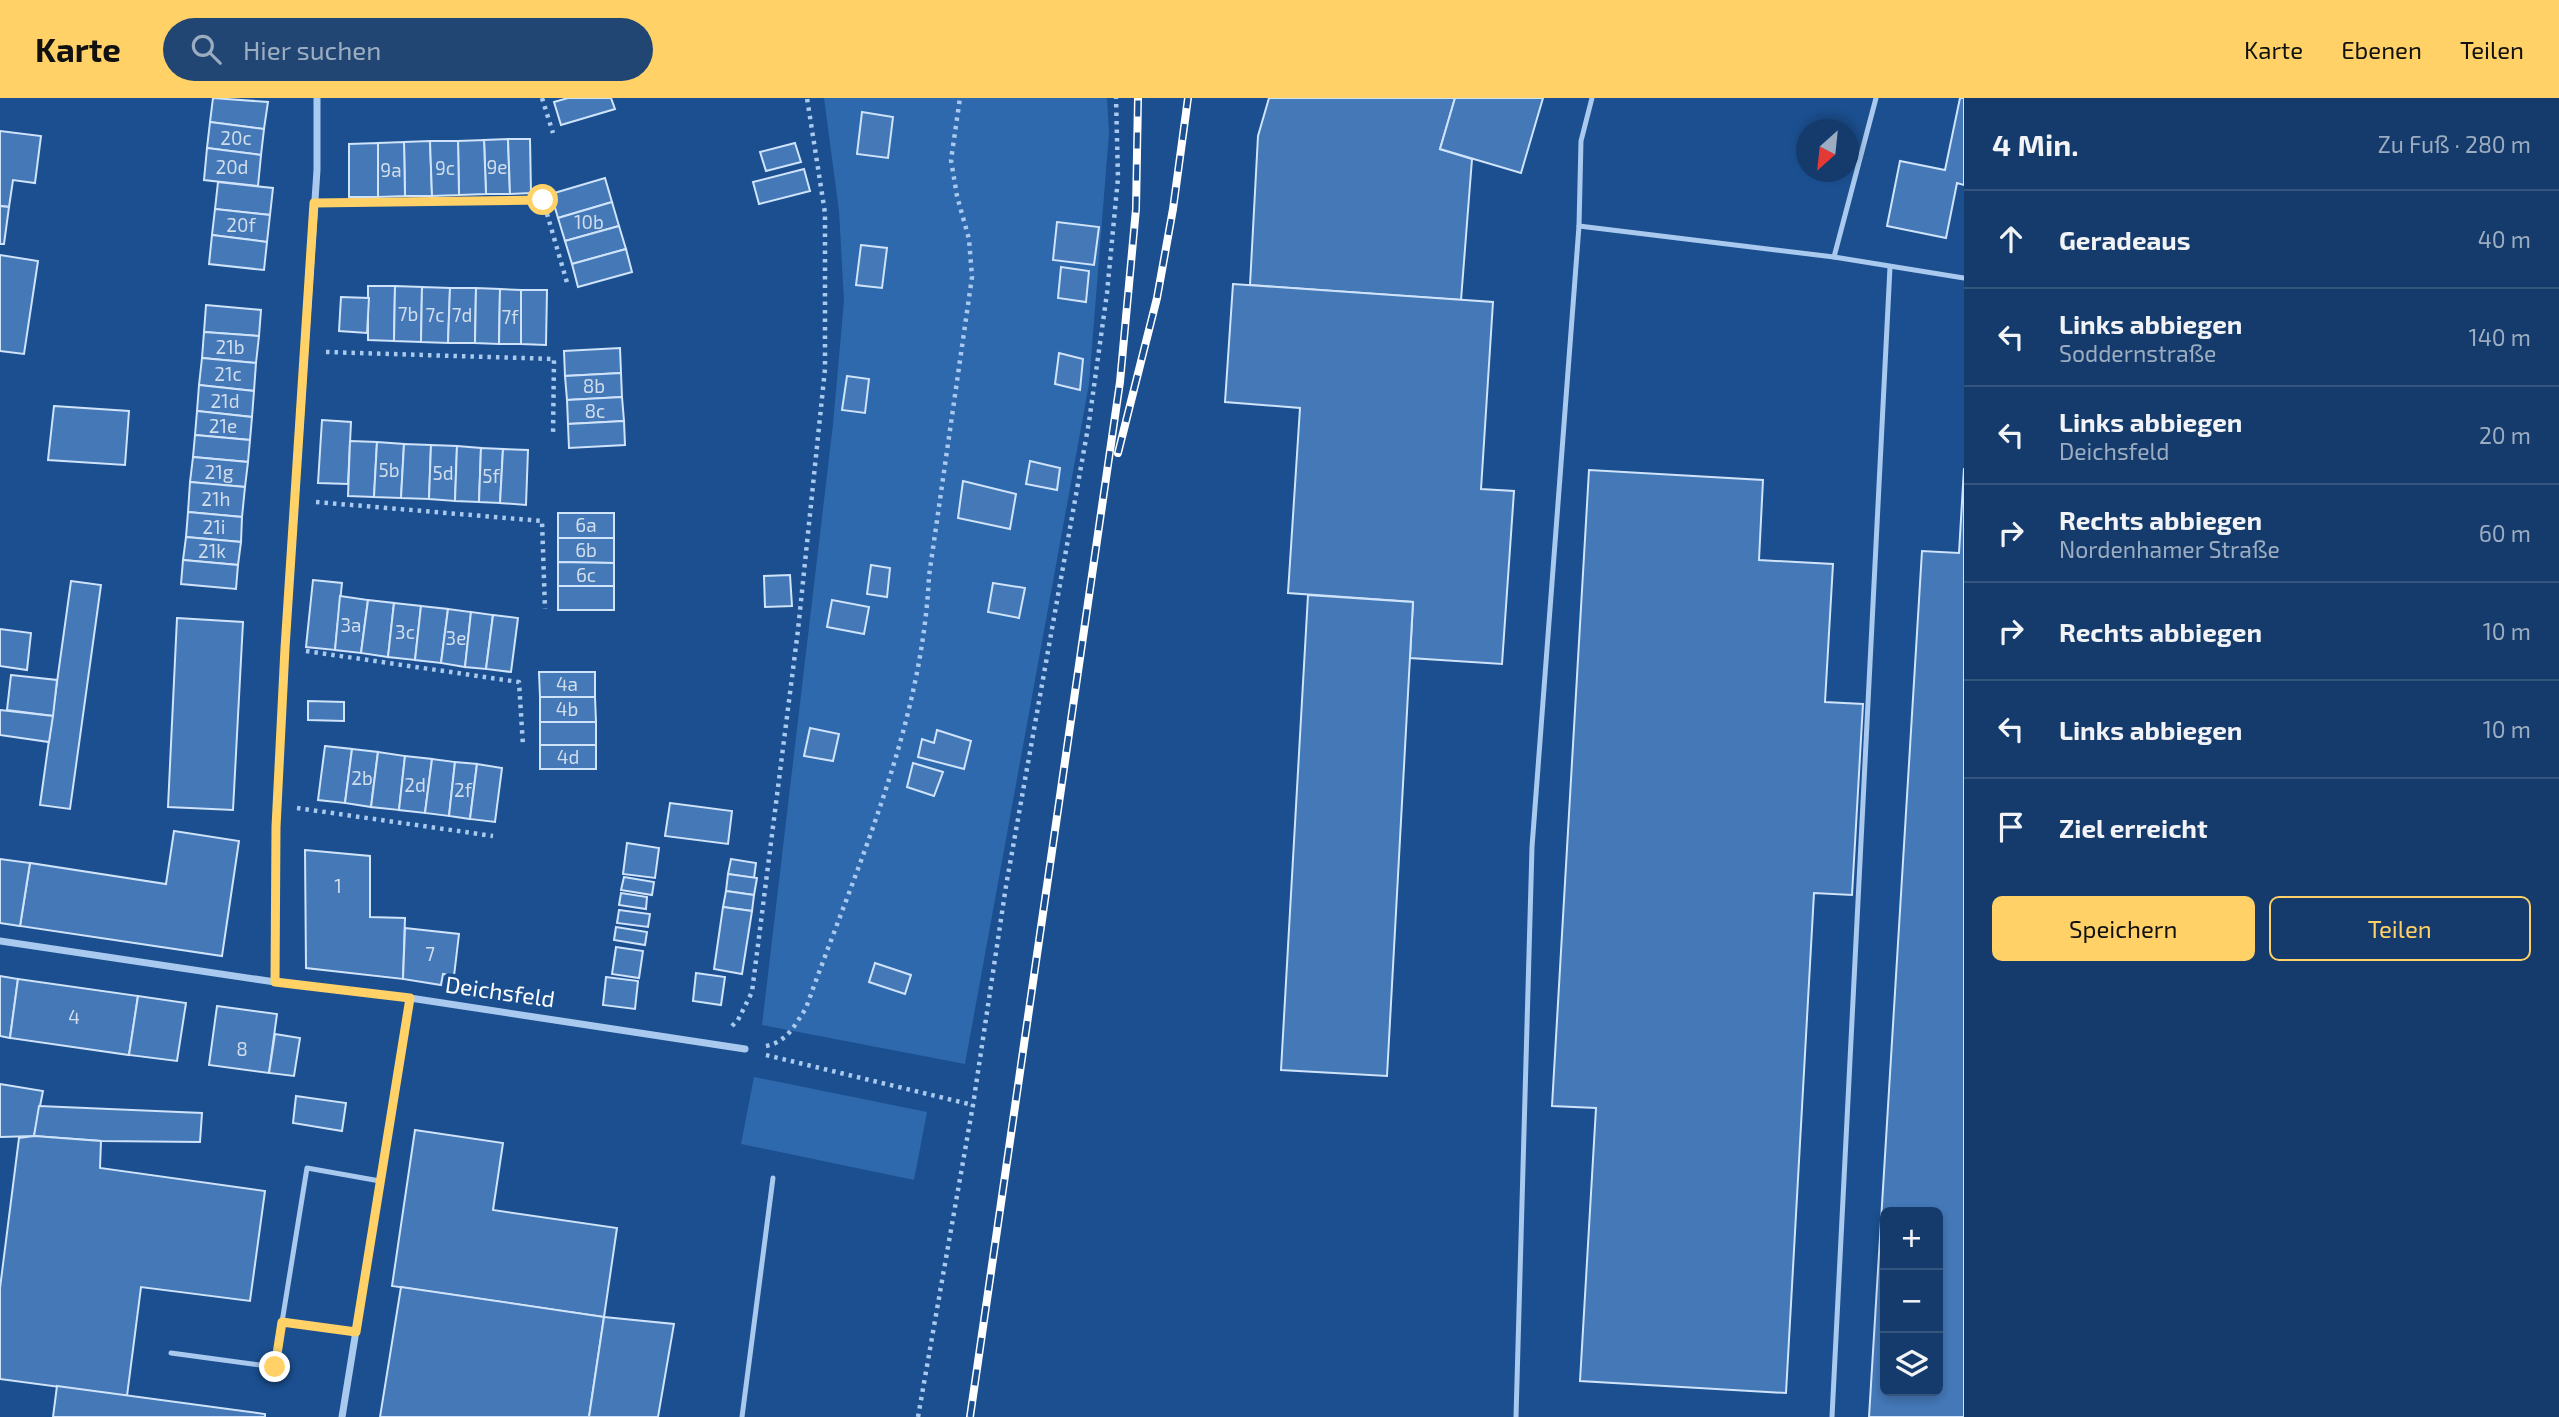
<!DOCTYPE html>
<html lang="de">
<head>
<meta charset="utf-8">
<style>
	:root { --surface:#143b6b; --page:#214673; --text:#f1f3f6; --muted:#9dadc1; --line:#33557e; --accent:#ffd166 }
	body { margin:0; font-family:"Exo 2",sans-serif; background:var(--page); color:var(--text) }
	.controls { position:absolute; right:21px; bottom:21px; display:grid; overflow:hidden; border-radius:10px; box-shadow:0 4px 10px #0003 }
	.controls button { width:63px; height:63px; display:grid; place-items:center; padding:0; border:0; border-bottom:2px solid var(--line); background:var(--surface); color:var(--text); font:35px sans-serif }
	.compass { position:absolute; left:1796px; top:21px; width:63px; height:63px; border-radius:50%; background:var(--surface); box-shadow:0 4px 10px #0003; rotate:207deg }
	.stop { position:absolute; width:21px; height:21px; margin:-16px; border:5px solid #ffd166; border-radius:50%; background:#fff }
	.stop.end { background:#ffd166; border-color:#fff; box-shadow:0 2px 7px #0008 }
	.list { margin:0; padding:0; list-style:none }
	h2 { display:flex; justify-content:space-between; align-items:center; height:91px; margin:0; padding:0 28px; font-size:30px }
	h2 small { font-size:23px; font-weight:400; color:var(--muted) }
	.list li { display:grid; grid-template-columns:46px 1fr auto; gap:21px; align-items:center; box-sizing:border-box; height:98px; padding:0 28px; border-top:2px solid var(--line) }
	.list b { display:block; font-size:26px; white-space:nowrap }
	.list p { margin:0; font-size:23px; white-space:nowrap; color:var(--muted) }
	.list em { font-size:23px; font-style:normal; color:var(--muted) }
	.actions { display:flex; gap:14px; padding:21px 28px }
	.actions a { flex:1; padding:16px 0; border:2px solid var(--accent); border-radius:10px; text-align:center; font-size:24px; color:var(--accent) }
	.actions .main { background:var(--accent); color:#111 }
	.icon { flex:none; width:38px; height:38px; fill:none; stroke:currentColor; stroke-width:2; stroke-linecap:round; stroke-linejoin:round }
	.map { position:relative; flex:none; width:1964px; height:1319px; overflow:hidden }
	header { display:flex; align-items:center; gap:42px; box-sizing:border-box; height:98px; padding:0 35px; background:var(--accent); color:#111 }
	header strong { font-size:33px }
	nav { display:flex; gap:38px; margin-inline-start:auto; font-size:24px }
	.search { width:490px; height:63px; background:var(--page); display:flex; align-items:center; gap:18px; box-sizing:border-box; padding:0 24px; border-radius:38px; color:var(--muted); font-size:26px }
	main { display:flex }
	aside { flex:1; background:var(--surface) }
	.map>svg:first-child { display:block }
	.green { fill:#2e69ad }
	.building { fill:#4478b7; stroke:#cfe3fa; stroke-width:2; fill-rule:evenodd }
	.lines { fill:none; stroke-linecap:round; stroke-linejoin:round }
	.path { stroke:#a9c9ee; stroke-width:4.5; stroke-dasharray:3.5 5; stroke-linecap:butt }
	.lane { stroke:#a9c9ee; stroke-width:5 }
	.street { stroke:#a9c9ee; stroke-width:7 }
	.rail-casing { stroke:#fff; stroke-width:8 }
	.rail { stroke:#1b4f8f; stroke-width:5; stroke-dasharray:16; stroke-linecap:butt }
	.route { stroke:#ffd166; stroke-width:9 }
	.labels { text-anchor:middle; stroke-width:7; stroke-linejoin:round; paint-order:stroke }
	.number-label { font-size:19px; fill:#d0dded }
	.street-label { font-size:23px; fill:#fff; stroke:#1b4f8f }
</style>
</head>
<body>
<header>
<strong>Karte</strong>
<div class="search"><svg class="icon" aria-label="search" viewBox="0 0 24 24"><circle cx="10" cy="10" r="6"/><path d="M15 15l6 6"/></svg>Hier suchen</div>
<nav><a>Karte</a><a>Ebenen</a><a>Teilen</a></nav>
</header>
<main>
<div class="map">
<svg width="1964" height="1319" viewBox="0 0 1964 1319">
	<rect width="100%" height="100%" fill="#1b4f8f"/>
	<g class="green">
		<path d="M824 0H1107L1109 35 1089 286 965 966 762 927 833 326 844 203 839 113Z"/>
		<path d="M754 979 927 1014 914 1082 741 1046Z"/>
	</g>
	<g class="building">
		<path d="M213 0 268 4 264 31 210 24Z"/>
		<path d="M568 0H611L615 11 561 27 554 4Z"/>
		<path d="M1269 0H1455L1440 51 1472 61 1461 202 1250 187 1258 38Z"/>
		<path d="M1455 0H1543L1521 75 1440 51Z"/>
		<path d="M1960 0H1964V87L1957 85 1946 140 1887 128 1900 63 1945 72Z"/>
		<path d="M862 14 893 19 888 60 857 56Z"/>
		<path d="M210 24 264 31 261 57 207 50Z"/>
		<path d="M0 33 41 38 35 85 13 82 9 109 0 108Z"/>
		<path d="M508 41 510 96H486L484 42Z"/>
		<path d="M508 41H530L531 95 510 96Z"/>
		<path d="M484 42 486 96 459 97 458 43Z"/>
		<path d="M430 43 432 98H405L404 44Z"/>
		<path d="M430 43H458L459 97 432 98Z"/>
		<path d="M404 44 405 98 378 99V45Z"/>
		<path d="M378 45V99H349V46Z"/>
		<path d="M795 45 801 64 766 73 760 54Z"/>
		<path d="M207 50 261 57 258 88 204 82Z"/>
		<path d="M804 71 810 93 759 106 753 84Z"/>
		<path d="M605 80 612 104 558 120 551 96Z"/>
		<path d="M218 84 273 90 270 117 215 111Z"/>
		<path d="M612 104 619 128 565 143 558 120Z"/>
		<path d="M0 108 9 109 4 146H0Z"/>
		<path d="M215 111 270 117 267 144 212 137Z"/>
		<path d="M1057 124 1099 129 1094 167 1053 162Z"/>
		<path d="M619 128 626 151 572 166 565 143Z"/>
		<path d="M212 137 267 144 264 172 209 166Z"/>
		<path d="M861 147 887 150 882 190 856 187Z"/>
		<path d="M626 151 632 174 578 189 572 166Z"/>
		<path d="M0 157 38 163 24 256 0 253Z"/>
		<path d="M1061 169 1089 173 1086 204 1058 200Z"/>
		<path d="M1233 186 1493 204 1481 391 1514 393 1502 566 1410 560 1413 504 1288 495 1300 310 1225 304Z"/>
		<path d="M368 188H395L394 243 368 242Z"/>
		<path d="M395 188 422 189 421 244 394 243Z"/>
		<path d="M422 189 450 190 448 245 421 244Z"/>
		<path d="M450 190H476L475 245H448Z"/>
		<path d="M476 190 500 191 499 246 475 245Z"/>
		<path d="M500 191 521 192V246H499Z"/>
		<path d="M521 192H547L546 247 521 246Z"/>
		<path d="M341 199 369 200 367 235 339 233Z"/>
		<path d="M206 207 261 212 259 238 204 234Z"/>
		<path d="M204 234 259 238 256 265 202 260Z"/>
		<path d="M620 250 621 275 565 278 564 253Z"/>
		<path d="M1059 255 1083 261 1080 292 1055 286Z"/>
		<path d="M202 260 256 265 254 293 199 287Z"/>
		<path d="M621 275 622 299 567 302 565 278Z"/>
		<path d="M847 278 869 281 865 315 842 312Z"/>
		<path d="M199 287 254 293 252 319 197 313Z"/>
		<path d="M622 299 624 323 568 326 567 302Z"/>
		<path d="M54 308 129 313 125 367 48 362Z"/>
		<path d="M197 313 252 319 250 342 195 337Z"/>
		<path d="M322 322 351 324 348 386 318 385Z"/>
		<path d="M624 323 625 347 569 350 568 326Z"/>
		<path d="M195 337 250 342 248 364 193 359Z"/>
		<path d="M350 343 377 344 374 399 348 398Z"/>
		<path d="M377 344 404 346 401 400 374 399Z"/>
		<path d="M404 346 431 347 429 401 401 400Z"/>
		<path d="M431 347 457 348 455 403 429 401Z"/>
		<path d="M457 348 481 350 479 404 455 403Z"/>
		<path d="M481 350 503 351 500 405 479 404Z"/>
		<path d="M503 351 528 352 526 407 500 405Z"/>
		<path d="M193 359 248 364 245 389 190 384Z"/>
		<path d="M1030 363 1060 370 1057 392 1026 386Z"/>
		<path d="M1964 370V1319H1869L1922 453 1959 455ZM1885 1114H1938V1293H1885Z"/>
		<path d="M1589 372 1763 382 1759 462 1833 466 1825 604 1863 606 1852 797 1814 795 1786 1295 1580 1283 1596 1010 1552 1008Z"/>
		<path d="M963 383 1016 396 1010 431 958 420Z"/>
		<path d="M190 384 245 389 242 419 188 414Z"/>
		<path d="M188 414 242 419 241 444 186 439Z"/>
		<rect x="558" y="415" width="56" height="25"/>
		<path d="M186 439 241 444 238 467 183 462Z"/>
		<path d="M558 440H614V465L558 464Z"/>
		<path d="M183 462 238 467 236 491 181 486Z"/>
		<path d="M558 464 614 465V488H558Z"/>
		<path d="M871 467 890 470 887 499 867 496Z"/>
		<path d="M790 477 792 508 765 509 764 478Z"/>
		<path d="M313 482 342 485 335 552 306 549Z"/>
		<path d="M71 483 101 487 70 711 40 707Z"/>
		<path d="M993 485 1025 490 1019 520 988 514Z"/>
		<rect x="558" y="488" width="56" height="24"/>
		<path d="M1308 497 1413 504 1387 978 1281 972Z"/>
		<path d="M340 498 368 502 361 555 335 552Z"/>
		<path d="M368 502 394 505 388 559 361 555Z"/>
		<path d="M832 502 869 509 864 536 827 529Z"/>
		<path d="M394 505 421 508 415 562 388 559Z"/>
		<path d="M421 508 448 511 441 565 415 562Z"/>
		<path d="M448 511 471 514 465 569 441 565Z"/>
		<path d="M471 514 493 517 486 571 465 569Z"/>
		<path d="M493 517 518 520 511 574 486 571Z"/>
		<path d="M177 520 243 524 233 712 168 709Z"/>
		<path d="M0 531 31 535 27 572 0 568Z"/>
		<path d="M539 574H595V599H540Z"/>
		<path d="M11 577 57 582 53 618 7 612Z"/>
		<path d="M540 599H595L596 624H540Z"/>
		<path d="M308 603 344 604V623L308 622Z"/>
		<path d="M0 612 53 618 49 644 0 637Z"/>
		<rect x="540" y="624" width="56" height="23"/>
		<path d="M810 630 839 636 833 663 804 658Z"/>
		<path d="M937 632 971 643 964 671 918 659 922 641 934 645Z"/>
		<rect x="540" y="647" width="56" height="24"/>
		<path d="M325 648 352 651 345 705 318 702Z"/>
		<path d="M352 651 378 654 371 709 345 705Z"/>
		<path d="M378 654 405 658 399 712 371 709Z"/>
		<path d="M405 658 432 661 425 715 399 712Z"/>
		<path d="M432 661 455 664 449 718 425 715Z"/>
		<path d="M455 664 477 666 470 721 449 718Z"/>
		<path d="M913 665 943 674 934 698 907 689Z"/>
		<path d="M477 666 502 670 495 724 470 721Z"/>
		<path d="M670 705 732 713 728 746 665 738Z"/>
		<path d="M174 733 239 743 222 858 20 828 30 765 166 786Z"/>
		<path d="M627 745 659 750 655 780 623 776Z"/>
		<path d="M305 752 370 758V819L405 820 403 881 306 870Z"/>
		<path d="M0 761 30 765 20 828 0 825Z"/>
		<path d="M731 761 756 765 754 780 728 776Z"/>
		<path d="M728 776 757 780 754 797 726 793Z"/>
		<path d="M624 779 654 784 652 797 621 792Z"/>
		<path d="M726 793 754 797 752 813 723 809Z"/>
		<path d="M621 795 647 799 646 811 619 807Z"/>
		<path d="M723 809 752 813 742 876 714 871Z"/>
		<path d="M619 812 650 816 648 829 617 825Z"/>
		<path d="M616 829 647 834 645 847 614 842Z"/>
		<path d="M405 830 459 836 454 878 443 876 441 887 403 881Z"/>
		<path d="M616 849 643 853 639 880 612 876Z"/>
		<path d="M875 865 911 877 905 896 869 884Z"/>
		<path d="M696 875 725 879 721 907 693 903Z"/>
		<path d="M0 878 18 881 10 940 0 938Z"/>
		<path d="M606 879 638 883 635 911 603 907Z"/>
		<path d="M18 881 138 898 129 957 10 940Z"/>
		<path d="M138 898 186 905 177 963 129 957Z"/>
		<path d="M217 908 277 916 269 975 209 967Z"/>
		<path d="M275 936 300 940 294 978 269 975Z"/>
		<path d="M0 986 43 993 34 1038 0 1039Z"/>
		<path d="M296 998 346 1005 342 1033 293 1025Z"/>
		<path d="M39 1008 202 1015 200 1044 101 1043 34 1038Z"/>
		<path d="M415 1032 503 1045 493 1112 617 1130 604 1219 392 1188Z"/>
		<path d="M34 1038 101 1043 100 1070 265 1093 250 1203 141 1189 127 1298 0 1281V1190L19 1040Z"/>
		<path d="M401 1189 604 1219 589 1319H380Z"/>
		<path d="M604 1219 674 1226 658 1319H589Z"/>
		<path d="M57 1288 265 1316V1319H53Z"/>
	</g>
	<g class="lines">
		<g class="path">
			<path d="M542 0 553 35"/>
			<path d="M336 105 543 102 568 188"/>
			<path d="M326 254 554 261 553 338"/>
			<path d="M316 404 542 423 545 511"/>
			<path d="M306 553 519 584 523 648"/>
			<path d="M297 710 493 738"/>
			<path d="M732 928 738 922 752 894 798 532 825 271V115L807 0"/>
			<path d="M766 948C787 944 795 927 806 910 856 770 922 629 929 478L972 179 969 141 957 98 951 62 960 0"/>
			<path d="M766 957 973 1007"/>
			<path d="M918 1319 973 1007 1006 788 1089 324 1107 195 1118 80 1116 0"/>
		</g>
		<g class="lane">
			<path d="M1579 128 1834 159 1964 180"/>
			<path d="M1834 159 1876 0"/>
			<path d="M356 1234 282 1224 307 1070 380 1083"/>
			<path d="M171 1255 275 1269 282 1224"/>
			<path d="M742 1319 773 1080"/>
			<path d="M1516 1319 1532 749 1579 128 1581 43 1592 0"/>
			<path d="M1832 1319 1890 169"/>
		</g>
		<g class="street">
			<path d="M0 843 275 884 410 900 745 951"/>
			<path d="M275 884 276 729 285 550 317 72V0"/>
			<path d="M342 1319 410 900"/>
		</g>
		<g class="rail-casing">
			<g id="rail">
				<path d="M1118 355 1157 200 1173 111 1188 0"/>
				<path d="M970 1319 1120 284 1136 111 1138 0"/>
			</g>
		</g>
		<use href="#rail" class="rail"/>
	</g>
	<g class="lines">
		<path class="route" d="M275 1269 282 1224 356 1234 410 900 275 884 276 729 285 550 314 105 543 102"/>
	</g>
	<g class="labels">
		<g class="number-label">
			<text x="236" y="47">20c</text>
			<text x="232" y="76">20d</text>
			<text x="497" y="76">9e</text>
			<text x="445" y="77">9c</text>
			<text x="391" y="79">9a</text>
			<text x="589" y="131">10b</text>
			<text x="241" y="134">20f</text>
			<text x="408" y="223">7b</text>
			<text x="435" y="224">7c</text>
			<text x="462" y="224">7d</text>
			<text x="510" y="226">7f</text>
			<text x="230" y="256">21b</text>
			<text x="228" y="283">21c</text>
			<text x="594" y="295">8b</text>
			<text x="225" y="310">21d</text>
			<text x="595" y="320">8c</text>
			<text x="223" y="335">21e</text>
			<text x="389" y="379">5b</text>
			<text x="219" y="381">21g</text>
			<text x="443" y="382">5d</text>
			<text x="491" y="385">5f</text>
			<text x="216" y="408">21h</text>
			<text x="586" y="434">6a</text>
			<text x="214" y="436">21i</text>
			<text x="586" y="459">6b</text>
			<text x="212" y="460">21k</text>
			<text x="586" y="484">6c</text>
			<text x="351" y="534">3a</text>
			<text x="405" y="541">3c</text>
			<text x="456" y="547">3e</text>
			<text x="567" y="593">4a</text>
			<text x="567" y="618">4b</text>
			<text x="568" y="666">4d</text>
			<text x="362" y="687">2b</text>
			<text x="415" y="694">2d</text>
			<text x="463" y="699">2f</text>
			<text x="338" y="795">1</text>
			<text x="430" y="863">7</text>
			<text x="74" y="926">4</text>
			<text x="242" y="958">8</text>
		</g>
		<g class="street-label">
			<text transform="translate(500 894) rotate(8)" y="8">Deichsfeld</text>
		</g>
	</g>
</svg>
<div class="controls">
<button>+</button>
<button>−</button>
<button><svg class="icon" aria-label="layers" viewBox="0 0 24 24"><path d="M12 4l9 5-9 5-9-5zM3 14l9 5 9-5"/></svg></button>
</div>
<svg class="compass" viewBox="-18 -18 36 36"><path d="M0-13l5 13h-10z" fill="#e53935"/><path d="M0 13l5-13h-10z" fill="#9dadc1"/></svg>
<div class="stop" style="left:543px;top:102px"></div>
<div class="stop end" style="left:275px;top:1269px"></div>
</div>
<aside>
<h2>4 Min.<small>Zu Fuß · 280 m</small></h2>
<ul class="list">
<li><svg class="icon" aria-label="ahead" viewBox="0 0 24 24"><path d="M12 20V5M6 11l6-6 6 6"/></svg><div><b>Geradeaus</b></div><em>40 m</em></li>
<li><svg class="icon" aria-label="left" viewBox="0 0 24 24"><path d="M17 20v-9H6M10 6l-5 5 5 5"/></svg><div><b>Links abbiegen</b><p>Soddernstraße</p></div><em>140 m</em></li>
<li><svg class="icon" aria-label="left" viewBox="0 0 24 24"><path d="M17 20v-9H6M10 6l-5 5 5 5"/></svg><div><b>Links abbiegen</b><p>Deichsfeld</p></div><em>20 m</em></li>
<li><svg class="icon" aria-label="right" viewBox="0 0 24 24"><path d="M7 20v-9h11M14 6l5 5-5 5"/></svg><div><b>Rechts abbiegen</b><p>Nordenhamer Straße</p></div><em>60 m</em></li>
<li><svg class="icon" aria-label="right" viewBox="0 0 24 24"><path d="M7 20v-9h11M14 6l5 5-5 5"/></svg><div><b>Rechts abbiegen</b></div><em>10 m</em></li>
<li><svg class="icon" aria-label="left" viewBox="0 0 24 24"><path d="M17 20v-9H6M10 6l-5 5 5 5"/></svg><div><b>Links abbiegen</b></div><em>10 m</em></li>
<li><svg class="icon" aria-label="arrive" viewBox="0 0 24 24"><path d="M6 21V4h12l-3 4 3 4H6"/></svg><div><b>Ziel erreicht</b></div></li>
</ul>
<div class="actions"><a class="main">Speichern</a><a>Teilen</a></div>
</aside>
</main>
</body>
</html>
